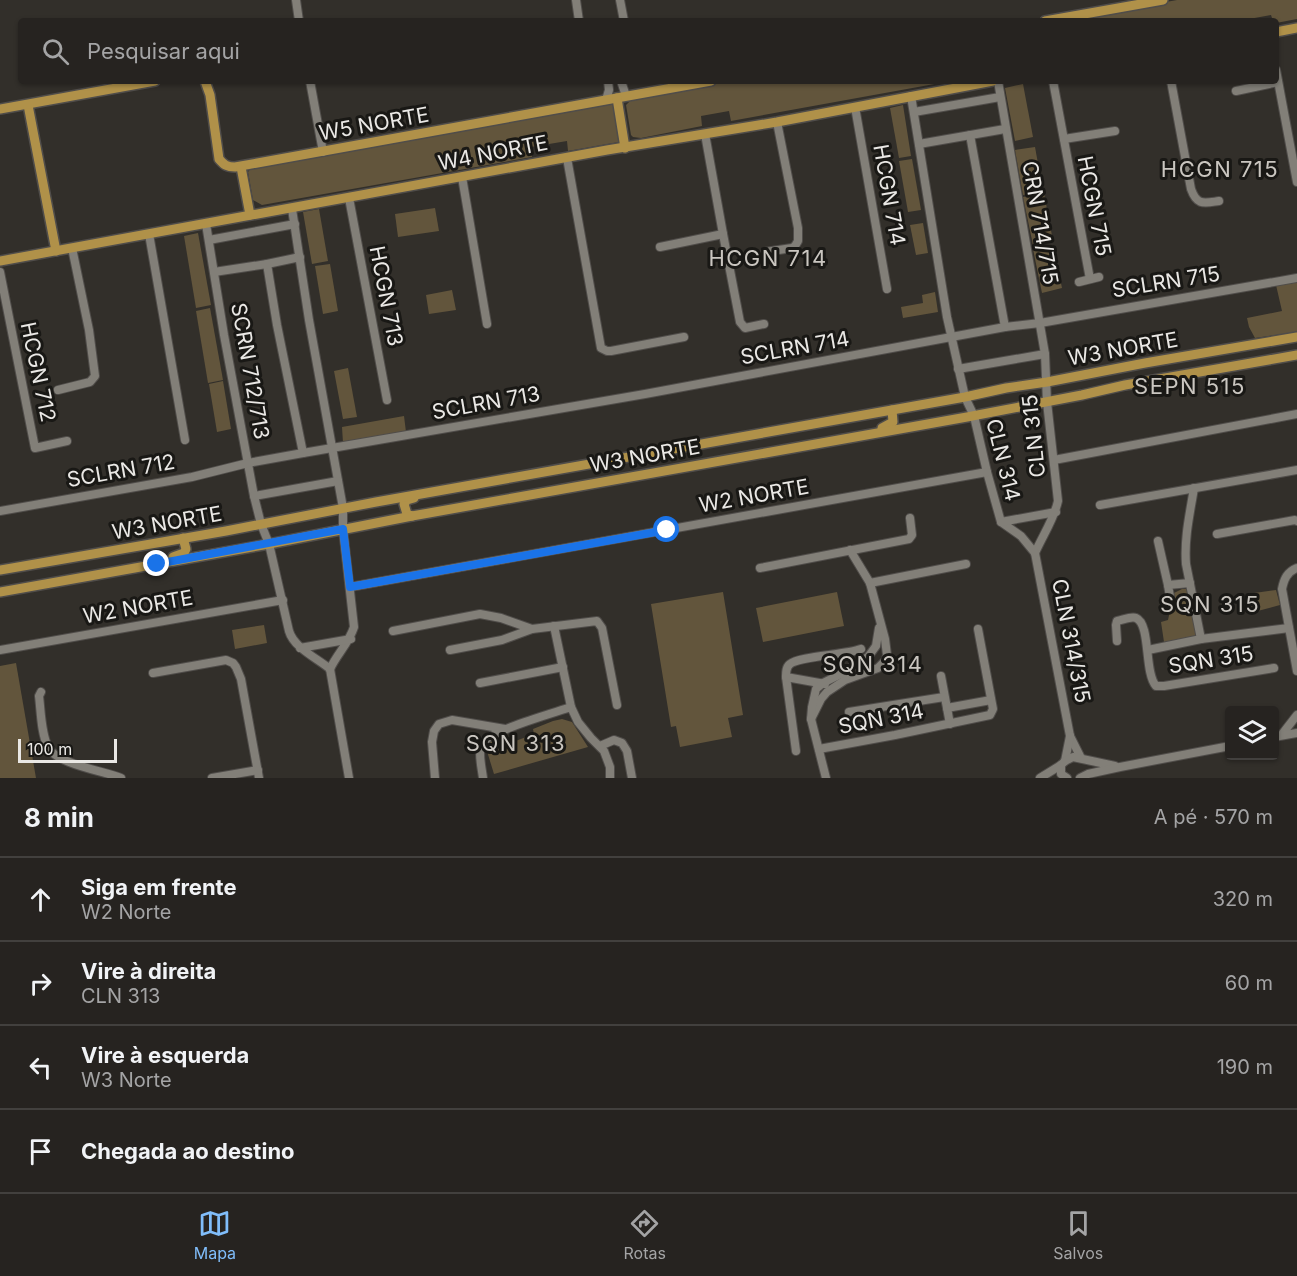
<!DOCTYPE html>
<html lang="pt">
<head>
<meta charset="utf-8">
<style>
	:root { --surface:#262320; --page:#322f2d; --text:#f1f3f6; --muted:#a4a4a5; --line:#42403e; --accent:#80bdfa }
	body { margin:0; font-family:Inter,sans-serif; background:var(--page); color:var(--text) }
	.controls { position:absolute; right:18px; bottom:18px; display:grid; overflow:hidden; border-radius:6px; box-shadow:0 2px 4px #0004 }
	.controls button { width:54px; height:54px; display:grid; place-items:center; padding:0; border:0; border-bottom:2px solid var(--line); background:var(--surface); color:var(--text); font:30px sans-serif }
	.scale { position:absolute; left:18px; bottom:15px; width:99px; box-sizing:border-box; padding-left:6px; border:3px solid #eae8e5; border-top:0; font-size:16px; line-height:21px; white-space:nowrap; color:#eae8e5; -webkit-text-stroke:4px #191815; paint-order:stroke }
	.stop { position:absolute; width:18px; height:18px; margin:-14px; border:4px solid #1a73e8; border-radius:50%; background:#fff }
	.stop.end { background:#1a73e8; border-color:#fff; box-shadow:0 2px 6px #0008 }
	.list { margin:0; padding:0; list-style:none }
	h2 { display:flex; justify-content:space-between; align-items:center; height:78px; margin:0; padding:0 24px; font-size:26px }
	h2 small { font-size:20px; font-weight:400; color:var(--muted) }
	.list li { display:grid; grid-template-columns:39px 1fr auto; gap:18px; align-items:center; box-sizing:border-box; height:84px; padding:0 24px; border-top:2px solid var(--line) }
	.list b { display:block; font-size:22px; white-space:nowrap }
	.list p { margin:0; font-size:20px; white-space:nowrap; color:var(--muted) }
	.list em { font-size:20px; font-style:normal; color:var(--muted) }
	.icon { flex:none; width:33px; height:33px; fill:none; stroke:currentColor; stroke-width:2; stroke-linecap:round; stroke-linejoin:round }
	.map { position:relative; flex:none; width:1297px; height:778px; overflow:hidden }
	.search { position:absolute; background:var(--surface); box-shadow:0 2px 4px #0004; left:18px; right:18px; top:18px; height:66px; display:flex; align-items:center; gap:15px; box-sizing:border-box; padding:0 21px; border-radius:6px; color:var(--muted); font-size:22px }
	.sheet { height:414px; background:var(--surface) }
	nav { display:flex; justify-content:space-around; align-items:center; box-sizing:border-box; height:84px; border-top:2px solid var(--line); background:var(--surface); font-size:16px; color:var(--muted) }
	nav a { display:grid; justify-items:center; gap:3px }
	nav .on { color:var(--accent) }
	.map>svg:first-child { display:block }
	.green { fill:#62553c }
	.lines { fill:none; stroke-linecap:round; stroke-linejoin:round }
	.minor-casing { stroke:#504d4a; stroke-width:10 }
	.major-casing { stroke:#504d4a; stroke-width:12 }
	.minor { stroke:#827f78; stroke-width:8 }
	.major { stroke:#b09149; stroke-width:9 }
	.route { stroke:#1a73e8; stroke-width:8 }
	.labels { text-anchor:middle; stroke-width:6; stroke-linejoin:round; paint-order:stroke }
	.street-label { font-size:21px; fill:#eae8e5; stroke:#191815 }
	.neighbourhood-label { font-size:22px; letter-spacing:1.5px; fill:#cac6c0; stroke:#191815 }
</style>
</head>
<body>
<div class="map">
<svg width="1297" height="778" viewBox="0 0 1297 778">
	<rect width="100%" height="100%" fill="#322f2a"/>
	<g class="green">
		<path d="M1177 0H1297V19L1276 23V21H1273L1271 15 1238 21H1061Z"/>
		<path d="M732 81H941L940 83 731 121 729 111 701 116 702 126 641 138 633 137 631 135 626 105 632 99Z"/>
		<path d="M1023 84 1033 137 1015 141 1005 88Z"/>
		<path d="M611 104 614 105 622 139 619 142 568 151 567 141 531 147 532 157 262 205 253 200 248 172 251 168Z"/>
		<path d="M903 105 911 156 899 158 890 108Z"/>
		<path d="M1035 147 1043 191 1023 195 1015 150Z"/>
		<path d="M912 159 921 210 908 212 899 161Z"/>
		<path d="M1044 193 1053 241 1033 245 1023 197Z"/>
		<path d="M435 208 439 231 398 237 395 214Z"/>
		<path d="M319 209 328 261 312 264 303 212Z"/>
		<path d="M923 223 928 253 916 255 910 225Z"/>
		<path d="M198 233 211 305 196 308 184 236Z"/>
		<path d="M1053 245 1062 288 1042 293 1033 249Z"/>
		<path d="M330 264 338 311 323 314 315 266Z"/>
		<path d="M1297 281V332L1255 338 1249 327 1247 318 1282 311 1276 285Z"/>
		<path d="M452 290 456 310 429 314 426 295Z"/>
		<path d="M935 292 938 312 903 318 901 307 923 303 922 295Z"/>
		<path d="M210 308 223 380 208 383 196 311Z"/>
		<path d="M348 368 357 417 343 419 334 371Z"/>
		<path d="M223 381 231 429 217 432 209 384Z"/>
		<path d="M404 416 406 432 343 443 342 427Z"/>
		<path d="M1182 589H1188L1198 637 1164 642 1161 622 1168 620 1171 606 1175 602 1174 593Z"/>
		<path d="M1276 590 1280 605 1250 613 1247 594Z"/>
		<path d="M723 592 743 715 728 718 732 737 680 747 676 726 671 727 651 604Z"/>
		<path d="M837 592 844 626 763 642 756 608Z"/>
		<path d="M264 625 267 643 235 649 232 630Z"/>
		<path d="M16 663 36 778H0V666Z"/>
		<path d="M562 719 572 722 588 747 494 774 486 748 489 741 506 732 511 742H513L534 734 533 729 553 721Z"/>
	</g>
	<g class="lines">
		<g class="minor-casing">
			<g id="minor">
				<path d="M296 0 299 21"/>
				<path d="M576 0 579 21"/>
				<path d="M620 0 624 21"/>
				<path d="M1276 70 1297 182"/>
				<path d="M310 81 323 152"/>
				<path d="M621 81 626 96"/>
				<path d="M998 81 1045 354 1047 402 1058 501C1054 519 1043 535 1035 553"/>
				<path d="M1053 81 1090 279"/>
				<path d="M1171 81 1191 189C1197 206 1204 203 1219 201"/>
				<path d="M1236 91 1278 82"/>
				<path d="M911 96 947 317 965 397 974 416 987 472 1001 522 1021 536 1035 553 1070 736 1081 758"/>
				<path d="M606 100 609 90 608 81"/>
				<path d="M855 107 887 289"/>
				<path d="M914 112 1000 97"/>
				<path d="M705 134 723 234 740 322 745 328 764 324"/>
				<path d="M970 135 1005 327"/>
				<path d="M1064 139 1115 131"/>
				<path d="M919 144 1005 129"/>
				<path d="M567 158 601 348 607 351H611L684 337"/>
				<path d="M462 177 487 324"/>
				<path d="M349 198 387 400"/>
				<path d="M292 209 309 320 343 508V529L354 627C349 643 337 654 330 669"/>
				<path d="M206 224 224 335 254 496 261 524 269 544 289 631C294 648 317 658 330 669"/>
				<path d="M149 234 185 440"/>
				<path d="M209 240 295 224"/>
				<path d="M660 247 723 234"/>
				<path d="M765 252 792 248 795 246 798 241V228L777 122"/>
				<path d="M267 264 277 325 303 453"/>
				<path d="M0 272 35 448 67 441"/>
				<path d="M214 272 267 264 300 257"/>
				<path d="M1079 282 1099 277"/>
				<path d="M958 369 1045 354"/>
				<path d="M58 390 90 382 95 376 89 330 72 248"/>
				<path d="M1054 460 1297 414"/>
				<path d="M1194 488C1190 513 1184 538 1186 564L1201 639"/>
				<path d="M254 496 338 481"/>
				<path d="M1100 505 1297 470"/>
				<path d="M0 511 192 477 248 463 303 453 645 394 1005 327 1040 323 1297 278"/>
				<path d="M1001 522 1056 512"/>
				<path d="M1217 534 1295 520 1297 521"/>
				<path d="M1158 541 1168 585"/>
				<path d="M760 568 909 539 912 535 910 518"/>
				<path d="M1297 568C1287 572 1284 579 1282 589L1297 671"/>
				<path d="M870 583 966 564"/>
				<path d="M350 587 987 472"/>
				<path d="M1171 603 1168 585 1190 583"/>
				<path d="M554 626 571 707 578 722 591 738 604 751 610 767V778"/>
				<path d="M393 631 480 614 501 618 532 629"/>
				<path d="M1117 641 1116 625 1117 621C1123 620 1131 616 1136 618 1151 624 1144 673 1156 686H1164L1274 668"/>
				<path d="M300 648 351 639"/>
				<path d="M0 650 283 600"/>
				<path d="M450 650 502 640 532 629 597 621 602 628 617 705"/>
				<path d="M1148 650 1201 639 1289 628"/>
				<path d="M330 669 349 778"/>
				<path d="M153 673 226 660 233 663 236 667 241 679 259 778"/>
				<path d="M941 676 950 724"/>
				<path d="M786 677 796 751"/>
				<path d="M480 683 563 667"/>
				<path d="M825 684 786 677C786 672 786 667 790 664 799 656 846 655 861 649"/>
				<path d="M41 692 39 696C41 712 41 733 48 747 56 764 104 771 121 778"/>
				<path d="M947 708 991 700"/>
				<path d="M849 712 944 697"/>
				<path d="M811 719 821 699 827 692 845 680 878 668 886 660 887 655 885 639 870 583 850 550"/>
				<path d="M1283 733 1297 715"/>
				<path d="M1274 737 1297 733"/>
				<path d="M600 746 614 740 622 743 627 751 632 778"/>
				<path d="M819 749 895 735 990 715 993 709 978 629"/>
				<path d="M1065 761 1070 736"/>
				<path d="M1061 765V774L1067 778"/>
				<path d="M212 778 258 770"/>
				<path d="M435 778 432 742 434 731 439 724 452 720 505 729"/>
				<path d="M483 778C482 769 478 754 481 745 487 731 554 713 571 707"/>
				<path d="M826 778 811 719 812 707 816 689 823 683 841 674 868 657 876 646 879 628"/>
				<path d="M1040 778 1061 765 1065 761 1073 757 1115 766"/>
				<path d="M1080 778 1088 774 1120 767 1230 746"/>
			</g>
		</g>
		<g class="major-casing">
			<g id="major">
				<path d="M1045 21 1163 0"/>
				<path d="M1276 32 1297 28"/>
				<path d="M205 81 210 95 219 159C224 165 227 167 235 167L711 81"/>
				<path d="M617 98 625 148"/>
				<path d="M28 105 56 251"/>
				<path d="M0 109 155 81"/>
				<path d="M241 167 250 215"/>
				<path d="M0 261 607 150 777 122 993 81"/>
				<path d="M882 428 893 422 892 410"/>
				<path d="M412 516 407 514 404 504 407 500 414 498"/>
				<path d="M173 557 184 553 186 549 183 538"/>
				<path d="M0 570 226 531 376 502 965 397 1006 388 1047 382 1145 363 1297 337"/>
				<path d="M0 592 269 544 412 516 967 417 1082 395 1125 385 1297 355"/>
			</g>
		</g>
		<use href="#minor" class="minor"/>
		<use href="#major" class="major"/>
	</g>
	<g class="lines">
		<path class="route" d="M157 564 343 529 350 587 667 530"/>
	</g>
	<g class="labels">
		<g class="street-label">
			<text transform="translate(374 124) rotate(-10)" y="7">W5 NORTE</text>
			<text transform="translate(493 153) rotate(-11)" y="7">W4 NORTE</text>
			<text transform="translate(889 195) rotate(80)" y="7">HCGN 714</text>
			<text transform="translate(1094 206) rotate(79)" y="7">HCGN 715</text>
			<text transform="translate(1040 223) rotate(80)" y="7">CRN 714/715</text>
			<text transform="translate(1166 282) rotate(-9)" y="7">SCLRN 715</text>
			<text transform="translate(386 296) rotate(79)" y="7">HCGN 713</text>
			<text transform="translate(795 348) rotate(-10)" y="7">SCLRN 714</text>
			<text transform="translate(1123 349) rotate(-10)" y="7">W3 NORTE</text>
			<text transform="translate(250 371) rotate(80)" y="7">SCRN 712/713</text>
			<text transform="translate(38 372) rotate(78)" y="7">HCGN 712</text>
			<text transform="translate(486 403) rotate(-10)" y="7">SCLRN 713</text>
			<text transform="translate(1034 436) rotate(-96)" y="7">CLN 315</text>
			<text transform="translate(645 456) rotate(-10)" y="7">W3 NORTE</text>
			<text transform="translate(1003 460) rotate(76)" y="7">CLN 314</text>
			<text transform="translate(121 471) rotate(-10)" y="7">SCLRN 712</text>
			<text transform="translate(754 496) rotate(-10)" y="7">W2 NORTE</text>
			<text transform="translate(167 523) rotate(-10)" y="7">W3 NORTE</text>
			<text transform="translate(138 607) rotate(-10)" y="7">W2 NORTE</text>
			<text transform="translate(1071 641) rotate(79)" y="7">CLN 314/315</text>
			<text transform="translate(1211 660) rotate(-9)" y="7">SQN 315</text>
			<text transform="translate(881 719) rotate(-11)" y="7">SQN 314</text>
		</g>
		<g class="neighbourhood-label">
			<text x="1220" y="177">HCGN 715</text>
			<text x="768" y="266">HCGN 714</text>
			<text x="1190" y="394">SEPN 515</text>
			<text x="1210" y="612">SQN 315</text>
			<text x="873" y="672">SQN 314</text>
			<text x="516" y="751">SQN 313</text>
		</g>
	</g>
</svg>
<div class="controls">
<button><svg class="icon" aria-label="layers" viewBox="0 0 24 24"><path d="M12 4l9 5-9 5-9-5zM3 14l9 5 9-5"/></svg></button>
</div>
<div class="scale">100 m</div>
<div class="stop" style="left:667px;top:530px"></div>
<div class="stop end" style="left:157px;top:564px"></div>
<div class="search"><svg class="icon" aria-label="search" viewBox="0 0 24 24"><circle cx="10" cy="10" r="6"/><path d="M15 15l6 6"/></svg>Pesquisar aqui</div>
</div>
<section class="sheet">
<h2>8 min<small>A pé · 570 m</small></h2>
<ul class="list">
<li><svg class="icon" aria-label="ahead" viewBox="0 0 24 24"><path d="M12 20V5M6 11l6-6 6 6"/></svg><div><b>Siga em frente</b><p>W2 Norte</p></div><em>320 m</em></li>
<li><svg class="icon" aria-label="right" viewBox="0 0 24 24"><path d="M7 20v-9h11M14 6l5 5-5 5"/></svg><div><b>Vire à direita</b><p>CLN 313</p></div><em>60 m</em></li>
<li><svg class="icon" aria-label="left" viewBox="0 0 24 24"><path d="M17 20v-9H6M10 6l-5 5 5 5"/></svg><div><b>Vire à esquerda</b><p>W3 Norte</p></div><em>190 m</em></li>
<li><svg class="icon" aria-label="arrive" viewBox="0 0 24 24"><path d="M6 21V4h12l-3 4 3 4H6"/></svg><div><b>Chegada ao destino</b></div></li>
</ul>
</section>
<nav>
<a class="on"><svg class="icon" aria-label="map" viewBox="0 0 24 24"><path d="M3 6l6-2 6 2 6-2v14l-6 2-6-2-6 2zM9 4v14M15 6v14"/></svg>Mapa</a>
<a><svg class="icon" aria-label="directions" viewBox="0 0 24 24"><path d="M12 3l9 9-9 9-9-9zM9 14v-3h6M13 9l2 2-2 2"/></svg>Rotas</a>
<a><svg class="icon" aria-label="saved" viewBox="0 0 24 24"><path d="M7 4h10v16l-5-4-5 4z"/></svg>Salvos</a>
</nav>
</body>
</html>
